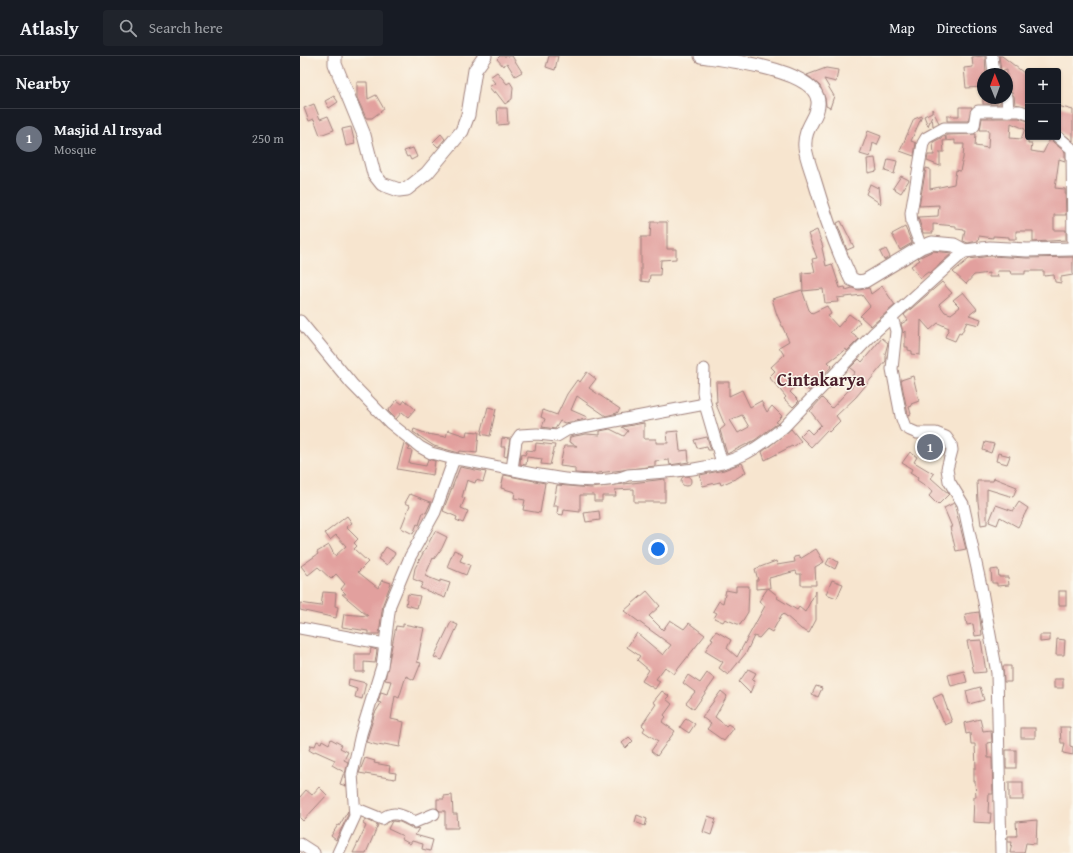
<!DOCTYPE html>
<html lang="en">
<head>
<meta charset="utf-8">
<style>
	:root { --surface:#171b24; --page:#20242c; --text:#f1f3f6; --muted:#9ea1a6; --line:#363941; --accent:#0f766e }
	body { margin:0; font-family:"Gentium Book Plus",serif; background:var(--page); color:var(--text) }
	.controls { position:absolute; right:12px; top:12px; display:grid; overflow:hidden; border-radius:4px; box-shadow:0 1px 3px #0004 }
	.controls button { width:36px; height:36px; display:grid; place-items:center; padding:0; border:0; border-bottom:1px solid var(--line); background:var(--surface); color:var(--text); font:20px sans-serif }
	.compass { position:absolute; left:677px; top:12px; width:36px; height:36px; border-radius:50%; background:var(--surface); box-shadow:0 1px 3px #0004; rotate:359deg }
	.you { position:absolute; left:358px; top:493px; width:14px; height:14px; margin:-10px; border:3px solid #fff; border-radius:50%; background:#1a73e8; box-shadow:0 0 0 6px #1a73e833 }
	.badge { display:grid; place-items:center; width:26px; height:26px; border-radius:50%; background:var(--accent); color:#fff; font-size:13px; font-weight:700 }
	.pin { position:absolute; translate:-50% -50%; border:2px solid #fff; box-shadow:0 1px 4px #0006 }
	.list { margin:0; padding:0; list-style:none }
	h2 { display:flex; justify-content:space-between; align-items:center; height:52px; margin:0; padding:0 16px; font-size:17px }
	h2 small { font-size:13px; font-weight:400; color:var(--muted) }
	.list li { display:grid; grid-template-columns:26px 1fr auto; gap:12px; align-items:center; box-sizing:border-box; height:60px; padding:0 16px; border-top:1px solid var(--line) }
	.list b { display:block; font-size:15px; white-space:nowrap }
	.list p { margin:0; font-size:13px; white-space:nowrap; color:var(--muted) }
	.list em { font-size:13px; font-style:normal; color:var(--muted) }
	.icon { flex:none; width:22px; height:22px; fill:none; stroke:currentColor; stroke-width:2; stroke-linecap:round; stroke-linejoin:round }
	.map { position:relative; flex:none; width:773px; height:797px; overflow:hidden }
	header { display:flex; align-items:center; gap:24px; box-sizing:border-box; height:56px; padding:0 20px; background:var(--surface); border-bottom:1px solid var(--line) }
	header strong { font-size:19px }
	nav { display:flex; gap:22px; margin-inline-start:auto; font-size:14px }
	.search { width:280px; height:36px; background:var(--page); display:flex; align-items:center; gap:10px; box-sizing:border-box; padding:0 14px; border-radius:4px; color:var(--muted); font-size:15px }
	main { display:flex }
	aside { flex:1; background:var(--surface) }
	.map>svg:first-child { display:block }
	.building { fill:#e2a09e; fill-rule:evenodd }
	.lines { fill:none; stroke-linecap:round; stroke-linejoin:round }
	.minor-casing { stroke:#a0827d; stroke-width:13 }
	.major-casing { stroke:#a0827d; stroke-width:15 }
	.minor { stroke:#fff; stroke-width:11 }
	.major { stroke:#fff; stroke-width:13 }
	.labels { text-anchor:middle; stroke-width:3; stroke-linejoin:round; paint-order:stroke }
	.quarter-label { font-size:18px; font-weight:bold; fill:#4a1f2b; stroke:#fbf7ec }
</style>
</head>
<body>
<header>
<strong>Atlasly</strong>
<div class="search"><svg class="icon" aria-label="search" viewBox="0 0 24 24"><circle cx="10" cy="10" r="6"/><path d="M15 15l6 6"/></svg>Search here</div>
<nav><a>Map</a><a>Directions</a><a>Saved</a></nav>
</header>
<main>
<aside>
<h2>Nearby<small></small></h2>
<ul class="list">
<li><span class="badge" style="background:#6b7280">1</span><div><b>Masjid Al Irsyad</b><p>Mosque</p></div><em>250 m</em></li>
</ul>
</aside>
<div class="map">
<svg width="773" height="797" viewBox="0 0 773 797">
	<rect width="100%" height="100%" fill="#fbf7ec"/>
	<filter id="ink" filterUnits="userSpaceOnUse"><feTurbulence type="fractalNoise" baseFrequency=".025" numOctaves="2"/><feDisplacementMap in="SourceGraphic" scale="8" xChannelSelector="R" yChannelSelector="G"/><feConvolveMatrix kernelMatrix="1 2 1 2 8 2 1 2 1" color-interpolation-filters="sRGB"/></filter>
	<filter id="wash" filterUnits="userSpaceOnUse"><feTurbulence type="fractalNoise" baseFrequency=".012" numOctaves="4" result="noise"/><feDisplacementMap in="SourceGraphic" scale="16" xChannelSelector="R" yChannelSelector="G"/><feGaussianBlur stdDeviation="0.9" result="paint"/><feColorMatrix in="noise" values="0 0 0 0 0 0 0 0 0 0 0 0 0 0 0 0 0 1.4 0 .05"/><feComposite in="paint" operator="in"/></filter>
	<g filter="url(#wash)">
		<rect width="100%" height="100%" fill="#f7e5cf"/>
		<g id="blocks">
			<g class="building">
				<path d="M200 0H212L222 16 215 20 207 7 203 10 197 3Z"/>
				<path d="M249 0H258L255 14 246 11Z"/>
				<path d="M685 0 686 18H683V31L666 32 664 12 673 11 672 1Z"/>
				<path d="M699 0H702L728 20V51L715 48 714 40 709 34V28L707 26V13L701 15Z"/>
				<path d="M526 12 538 14 536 26 524 23 534 40 530 52 526 50 525 42 520 30 507 19Z"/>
				<path d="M197 16 207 28 210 26 213 31 212 43 205 48 195 35 194 37 189 31 195 27 190 21Z"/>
				<path d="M57 26H67L68 43 76 39 84 53 72 62H66L57 42Z"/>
				<path d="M34 40 38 46 29 52 25 45Z"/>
				<rect x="683" y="42" width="17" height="6"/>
				<path d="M14 48 20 63 28 60 34 74 20 79 14 63 9 65 4 52Z"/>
				<path d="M758 50 773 54V85L758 74Z"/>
				<path d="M659 51H672L668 65H647V60H659Z"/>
				<path d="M197 52H207L208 68 198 69Z"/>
				<path d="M632 53 639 67 633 70 632 60 628 70 624 60 632 56Z"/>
				<path d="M622 60 611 85 616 87 614 100 600 95 614 63Z"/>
				<path d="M682 62H719L728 65V88H732L731 95 743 97 751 81 753 86 765 96V105L759 103 755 132 765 133 766 159H754V174H766V184L733 186V175H716V183H709V181L693 180V182L679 180 678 185 668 187 663 185 665 174 656 173V170L633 168V177H623L618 161 638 160 639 149 619 150 626 112 630 113V133L654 128 656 114 660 115 663 102 664 88H655V84L643 85 644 96H640V110L627 105 628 99H634L633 86 645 80 646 84V79L676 78 675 90 688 92 689 74H680ZM711 67 725 73 721 83 710 82Z"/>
				<path d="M51 71 55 88 46 90 42 73Z"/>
				<path d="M568 75 581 80 577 89 573 87 570 101 560 98Z"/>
				<path d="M141 78 145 83 138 91 133 86Z"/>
				<path d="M113 92 117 101 111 104 109 100 107 101 104 95Z"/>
				<path d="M575 102 577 115 568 117 567 103Z"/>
				<path d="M588 103 597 105 594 118 585 115Z"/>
				<path d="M601 120 609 124 601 137 593 132Z"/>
				<path d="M570 128 578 132 579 130 581 148 566 138Z"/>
				<path d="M541 165 554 191 547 194 537 167Z"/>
				<path d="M351 166H367V193H376V203L361 204 360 219H350L349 226 341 225V181H350Z"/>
				<path d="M605 171 612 187 600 194 592 178Z"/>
				<path d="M517 174 523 191 522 192 526 210 532 208 540 232 545 231 546 234 552 232 559 234 569 232 571 238 582 230 595 249 571 270 560 260 570 250 562 239 537 242 538 246 525 247 523 233 503 235 502 217 515 216 512 203 517 202 508 178Z"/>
				<path d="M586 193 590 201 584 204 580 196Z"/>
				<path d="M633 195 652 197 630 217 628 216 620 222 611 210 620 204 618 202Z"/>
				<path d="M690 200 727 202 773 201V219L761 221V227L755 226 754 219 744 220V215H725V218H711L710 215H697L698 221H689V217L674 219 666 228 653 216 669 203Z"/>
				<path d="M642 226 652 237 639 248 645 256 651 258 660 251 653 244 663 236 677 253 669 259 681 263 679 269 667 266 661 278 659 277 655 285 645 281 649 272 638 267 630 274 621 264 620 299 612 298V295L608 294V291H605V275L603 277 601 268 608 264 604 259Z"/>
				<path d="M502 234 509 254 512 257 527 250 531 258 528 260 538 271 549 258 560 266 551 277 559 283 547 295 546 293 528 306 532 310 509 335 500 325 490 336 499 345 493 351 484 343 486 341 469 321 475 315 471 311 484 299 479 291 489 285 477 259 472 243Z"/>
				<path d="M582 282 588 287 585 298 586 300V305L556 341 536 360 540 365 529 376 527 374 511 391 500 380 507 373 512 378 521 369 510 355 522 342 532 352 557 325 552 320 555 316 550 312 559 303 562 306Z"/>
				<path d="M287 316 296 323 289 332 320 353 317 357 306 360 277 340 271 354 287 361 286 363 265 367 260 365 255 373 242 371 245 363 241 361 243 354 257 359 267 338 277 324 280 326Z"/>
				<path d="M613 320 619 345 611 348 612 350 609 351 611 358 608 359 601 324Z"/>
				<path d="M416 326H429V340L442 334 450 351 461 345 467 356 472 350 482 360 476 366 478 367 455 384 427 398 420 374 425 370 415 346H417ZM442 359 449 371 438 377 430 364Z"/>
				<path d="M97 344 102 348 105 344 115 353 108 361 102 356 96 363 88 355Z"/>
				<path d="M188 351 196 353 190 380 181 378Z"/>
				<path d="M344 367V383H356V387H368L367 376 378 375 380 395 388 394 389 406 370 409 369 404 355 405V410L290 418 275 417V412L260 410 264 390H277L269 386 270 381 286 378 300 379V375L310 373 324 380 328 375 322 371Z"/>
				<path d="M114 373 127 378 146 381 148 374 166 380 167 375 179 376 177 397 160 395 159 397 134 390 113 376Z"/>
				<path d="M491 373 501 385 493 391 492 390 465 404 462 396Z"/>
				<path d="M407 381 411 394H408L407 390 397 392 394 384Z"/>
				<path d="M202 382 210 383 207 401 204 400 205 391H201Z"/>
				<path d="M623 384H632L641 388 636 401 619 394Z"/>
				<path d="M685 386 694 388 691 397 683 394Z"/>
				<path d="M104 387 110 392 108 394 112 395 109 407 126 410 128 403 135 405 133 419 97 413Z"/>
				<path d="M236 387 255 389 250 409 241 408 242 403 227 401 226 409 220 408 221 398 225 399 227 394 235 395Z"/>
				<path d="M610 396 617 401 614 406 634 418 631 422 649 438 638 449 629 440 633 435 617 424 618 422 610 417 612 413 602 407Z"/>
				<path d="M698 397 710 400 707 408 696 405Z"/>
				<path d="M442 407 446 416 437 422 421 429 420 426 403 430 400 419 424 414Z"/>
				<path d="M160 411 186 416 183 426 176 424 175 427 167 424 162 441 165 442 161 452 168 455 163 467 156 464 157 461 143 455Z"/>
				<path d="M204 419 245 427 240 457 223 454 225 444 214 442 215 436 201 432Z"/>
				<circle cx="386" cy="425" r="5"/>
				<path d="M694 422 717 431 713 441 687 433V468L681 469 678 446 677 425H693Z"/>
				<path d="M365 423V446H334V433L315 434 316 440H302V445H294V439H280V456L264 454 263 459 257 458 258 450H253L257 429 291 432Z"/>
				<path d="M110 438 131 446 126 457 123 456 119 469 117 468 113 478 101 472 110 449 105 447Z"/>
				<path d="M719 446 728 452 718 471 700 461 697 469 689 466 696 449 713 455Z"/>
				<path d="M654 447 666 493 656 495 650 471H652L644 452Z"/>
				<path d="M299 455 300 464 286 466 284 457Z"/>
				<path d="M47 460 52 467 46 471 58 483 54 487 57 490 54 493 68 506 58 516 78 532 82 524 91 527 83 548 79 578H68V575L42 571 44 558 68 560 42 538H46L41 533 45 528 36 518 31 523 18 511 8 519 1 510 18 498 17 496 29 489 35 500 46 490 36 479 30 484 25 477Z"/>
				<path d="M135 475 147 481 142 492 134 503 133 502 125 520 140 526V524L150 527 145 542 120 532 123 527 113 523 115 512Z"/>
				<path d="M86 491 95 497 87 509 78 503Z"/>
				<path d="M516 493 524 506 515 511 516 529H501V518H497L496 515 469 522 470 532 456 533V524H458L455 513 476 505 477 509 495 506 494 501 500 500V503Z"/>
				<path d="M154 494 163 498 160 505 170 509 166 519 147 511Z"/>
				<path d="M530 501 538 506 535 513 526 508Z"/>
				<path d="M698 513 699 521H708L709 529 697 530V527H692L691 514Z"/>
				<path d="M532 524 543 528 537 542 526 538Z"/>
				<path d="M436 530H449L448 556 440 569 425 563 423 566 414 562 417 557 413 555 419 545 423 547 426 534 436 536Z"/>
				<path d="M468 532 478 540 477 542 497 554 499 551 505 556 516 535V564L509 577 501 573 485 559 482 558 472 576 467 573 459 582 454 580 446 597 428 619 419 612 423 606 405 595 413 583 411 582 416 575 431 584 427 592 437 601 465 550 459 545Z"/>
				<path d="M347 535 360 550 349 560 363 574 370 564 384 573 389 567 405 579 374 618 365 611 356 623 360 625 355 633 342 625 349 614 337 604 340 600 327 591 337 577 363 599 371 589 324 555Z"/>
				<rect x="759" y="535" width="7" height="14"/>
				<path d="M23 536 36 537 35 550 38 551 36 562 0 554V547L21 550Z"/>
				<path d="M108 538 120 540 117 552 106 549Z"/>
				<path d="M679 556 682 579 675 580 673 568 667 569 665 558Z"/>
				<path d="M151 566 158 569 142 604 134 601Z"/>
				<path d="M103 568 124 572 117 606 121 607 114 624 106 620 99 642 95 640 91 663 104 666 100 691 84 688V690L77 689 66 686 75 657 81 647 78 646 81 636 87 638 91 625 85 624 96 570 103 571Z"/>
				<path d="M740 579H750V585L740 586Z"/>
				<path d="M757 583 765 584 764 599H756Z"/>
				<path d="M681 584 686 616 674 617 667 585Z"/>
				<path d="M71 592 77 594 75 607 64 606V616H55V598H70Z"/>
				<path d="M703 610H711V626H704Z"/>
				<path d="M448 613 456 617 452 624 455 625 450 637 439 626Z"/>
				<path d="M664 615 667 626 651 630 648 619Z"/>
				<path d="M407 617 415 623 394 653 386 647 395 636 383 627 388 619 400 627Z"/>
				<path d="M49 623 66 627 62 643 55 641 57 633 48 630Z"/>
				<rect x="754" y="623" width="9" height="9"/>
				<path d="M516 630 522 632 518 641 512 638Z"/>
				<path d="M680 631 684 644 669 648 666 635Z"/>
				<path d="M362 635 369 640 366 643 372 648 364 659 366 661 362 666 375 675 357 700 351 695 358 685 343 675 345 672 342 669 356 648 353 646Z"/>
				<path d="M421 635 427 640 415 661 426 670 428 668 434 672 424 685 407 673 411 668 402 661Z"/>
				<path d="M642 638 652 666 645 669 633 642Z"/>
				<path d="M386 662 395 668 389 677 380 671Z"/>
				<path d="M680 663 683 675 691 674 692 686 687 687 688 702H692L693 738H689L688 757H691L690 767 673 766 674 741H676L675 725H674V712H676L675 688H671L670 677 666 678 664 667Z"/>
				<path d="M760 671H770V690L773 691V699L763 697 765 687H761Z"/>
				<rect x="721" y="672" width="14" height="10"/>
				<path d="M329 681 333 685 326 692 322 687Z"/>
				<path d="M31 683 42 689 40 692 48 696 44 704 48 706 45 718 46 730 40 728 44 716 32 709 35 704 15 695 14 697 9 694 11 689 15 690 17 685 21 687 22 684 29 688Z"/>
				<rect x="706" y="694" width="10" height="18"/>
				<path d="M65 702 75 705 74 707 90 710 89 716 96 717 95 723 59 717Z"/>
				<rect x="709" y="726" width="14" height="18"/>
				<path d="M19 731 27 739 3 765 0 762V741L6 734 12 739Z"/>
				<path d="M152 739 153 758H157L158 772H145V755H140L137 752V743H144V740Z"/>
				<path d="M48 755V759L36 784 31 780 38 769 39 770Z"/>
				<path d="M337 759 347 763 345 770 335 766Z"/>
				<path d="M408 760 416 763 411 779 403 776Z"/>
				<path d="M65 763 78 769 66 797H53L66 770 63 768Z"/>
				<path d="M737 764 736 788 726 787 724 797H710L712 786H708V780H717L716 766Z"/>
				<path d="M92 765 100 766 114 773 119 772 115 779 133 784 130 795 122 793 123 788 112 785 110 788 101 783 103 780 88 773Z"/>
			</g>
		</g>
	</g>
	<g filter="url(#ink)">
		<use href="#blocks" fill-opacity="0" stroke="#a0827d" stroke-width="1"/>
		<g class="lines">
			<g class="minor-casing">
				<g id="minor">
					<path d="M692 0 694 18"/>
					<path d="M707 41 708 55"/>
					<path d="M758 81 772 93 773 191"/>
					<path d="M621 191 612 167 611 157 623 87 626 82 644 72H672L674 70 676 57 678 55H720L728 58"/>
					<path d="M592 261 596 275 592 313 601 360 605 371 610 374 617 377H636L646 381 651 388 652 394 647 413 649 425 663 448 681 530 697 617 701 797"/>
					<path d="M0 265 52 328 90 367 120 391 131 397 154 403"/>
					<path d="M404 313 403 336 406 352 422 407"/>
					<path d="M212 413 216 385 220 379 237 378 257 380 267 374 405 348"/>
					<path d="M0 572 85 588"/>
					<path d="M55 752 82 763C94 753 103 760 115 766L134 758"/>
					<path d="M0 788 14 797"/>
					<path d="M38 797 55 760 52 718 61 678 82 610 90 549 110 501 135 456 154 403C199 408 288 437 328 419 364 416 410 415 443 399 458 392 471 381 484 371L575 276 665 195"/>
				</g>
			</g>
			<g class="major-casing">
				<g id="major">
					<path d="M35 0V8L64 79 74 118 82 128 99 134 107 133 127 117 162 75 168 59 175 14 185 0"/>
					<path d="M401 0C426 4 515 13 518 45 520 60 503 71 505 91 506 101 511 113 514 123 524 157 536 191 551 223L558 226 565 225 621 191 632 187 654 189 665 195 690 192 727 194 773 193"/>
				</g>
			</g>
			<use href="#minor" class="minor"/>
			<use href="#major" class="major"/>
		</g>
	</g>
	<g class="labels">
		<g class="quarter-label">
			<text x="521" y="330">Cintakarya</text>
		</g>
	</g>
</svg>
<div class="controls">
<button>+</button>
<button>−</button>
</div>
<svg class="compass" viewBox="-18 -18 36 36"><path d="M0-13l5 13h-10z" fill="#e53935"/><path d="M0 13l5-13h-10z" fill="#9ea1a6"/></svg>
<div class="you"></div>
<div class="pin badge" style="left:630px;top:391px;background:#6b7280">1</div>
</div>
</main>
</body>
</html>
